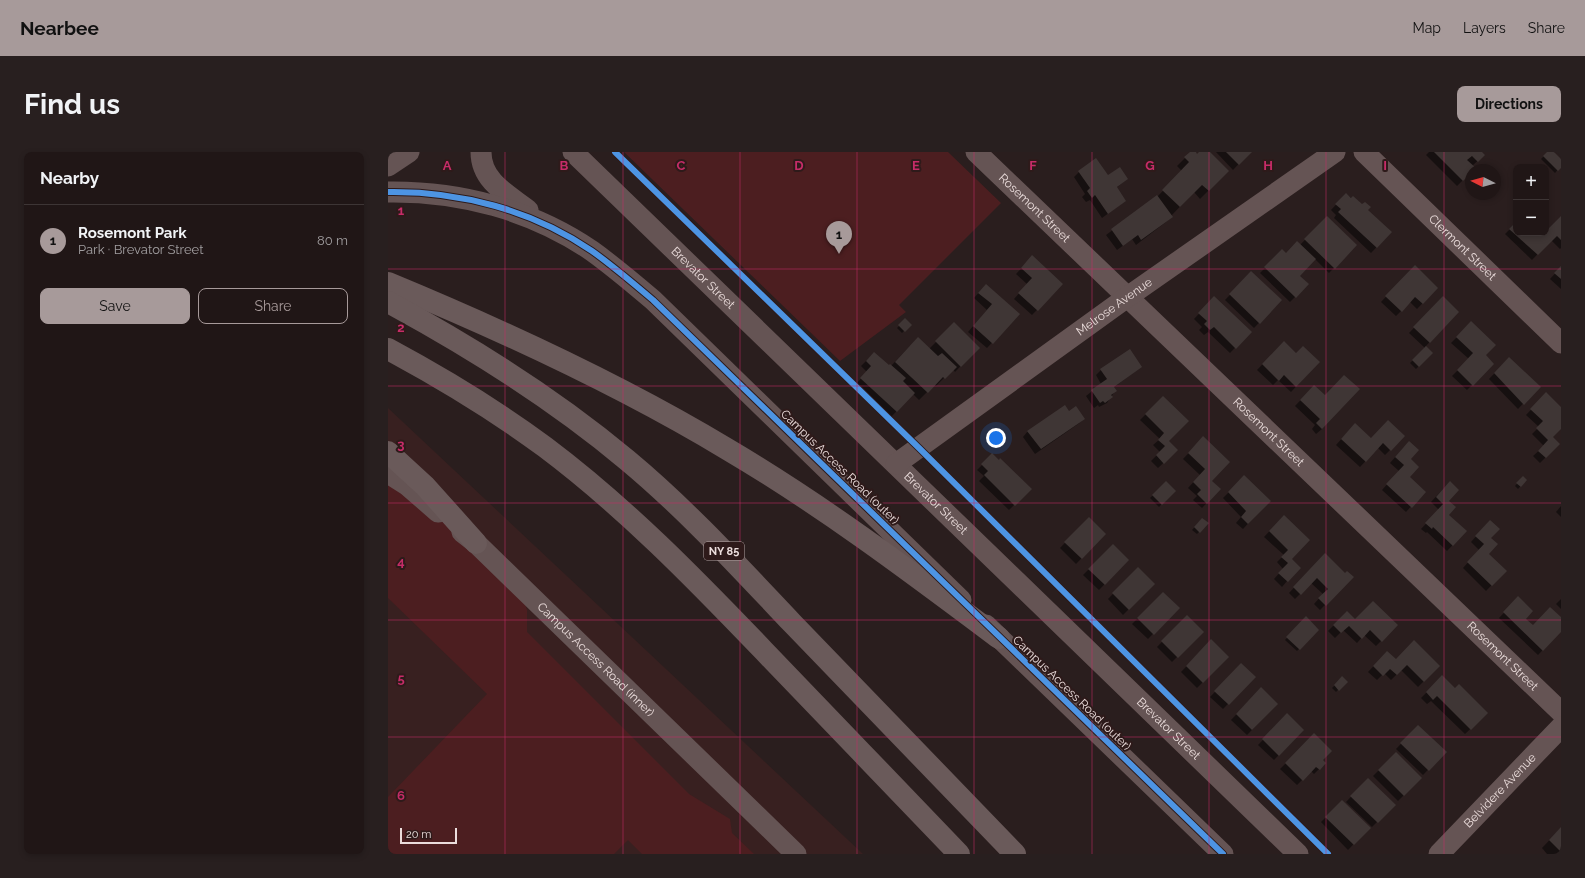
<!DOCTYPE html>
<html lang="en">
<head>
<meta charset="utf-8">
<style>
	:root { --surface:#201616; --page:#281f1f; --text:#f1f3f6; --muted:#a29fa1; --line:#3d3535; --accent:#a79a9a }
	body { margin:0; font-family:Raleway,sans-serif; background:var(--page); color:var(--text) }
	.controls { position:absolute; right:12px; top:12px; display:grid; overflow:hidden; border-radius:8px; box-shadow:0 2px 6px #0003 }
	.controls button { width:36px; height:36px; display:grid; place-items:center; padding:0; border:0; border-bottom:1px solid var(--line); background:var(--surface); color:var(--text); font:20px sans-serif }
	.compass { position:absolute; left:1077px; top:12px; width:36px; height:36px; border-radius:50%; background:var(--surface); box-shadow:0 2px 6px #0003; rotate:276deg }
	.scale { position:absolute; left:12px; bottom:10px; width:57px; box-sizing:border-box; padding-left:4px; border:2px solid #ebdddc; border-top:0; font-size:11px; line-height:14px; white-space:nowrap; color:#ebdddc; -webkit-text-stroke:3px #2e1a1a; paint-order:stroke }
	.you { position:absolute; left:608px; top:286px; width:14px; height:14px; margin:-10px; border:3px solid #fff; border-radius:50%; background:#1a73e8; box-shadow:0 0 0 6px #1a73e833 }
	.badge { display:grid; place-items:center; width:26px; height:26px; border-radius:50%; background:var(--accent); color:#111; font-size:13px; font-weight:700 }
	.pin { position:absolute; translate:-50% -33px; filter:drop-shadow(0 1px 2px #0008) }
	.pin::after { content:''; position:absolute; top:21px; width:14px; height:12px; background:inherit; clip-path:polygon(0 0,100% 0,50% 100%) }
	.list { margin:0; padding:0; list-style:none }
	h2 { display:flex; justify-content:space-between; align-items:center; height:52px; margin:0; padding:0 16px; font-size:17px }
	h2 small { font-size:13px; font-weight:400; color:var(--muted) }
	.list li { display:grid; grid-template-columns:26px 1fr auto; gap:12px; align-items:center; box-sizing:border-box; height:72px; padding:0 16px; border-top:1px solid var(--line) }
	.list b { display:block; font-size:15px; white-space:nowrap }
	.list p { margin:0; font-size:13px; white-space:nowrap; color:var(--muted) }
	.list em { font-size:13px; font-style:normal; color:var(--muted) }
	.actions { display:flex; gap:8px; padding:12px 16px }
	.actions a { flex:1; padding:9px 0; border:1px solid var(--accent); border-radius:8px; text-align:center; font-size:14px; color:var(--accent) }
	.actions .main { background:var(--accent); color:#111 }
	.map { position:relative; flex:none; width:1173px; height:702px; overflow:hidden; border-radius:8px }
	header { display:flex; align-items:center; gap:24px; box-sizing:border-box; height:56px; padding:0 20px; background:var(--accent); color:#111 }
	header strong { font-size:19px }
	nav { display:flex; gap:22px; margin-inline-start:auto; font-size:14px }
	.intro { display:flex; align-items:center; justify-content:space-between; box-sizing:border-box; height:96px; padding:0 24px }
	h1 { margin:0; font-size:28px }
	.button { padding:10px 18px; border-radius:8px; background:var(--accent); color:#111; font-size:14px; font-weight:700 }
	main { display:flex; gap:24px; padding:0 24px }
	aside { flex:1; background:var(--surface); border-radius:8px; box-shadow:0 2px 6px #0003 }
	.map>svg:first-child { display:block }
	.built { fill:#382020 }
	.green { fill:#4c1e20 }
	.shadow { fill:#0007 }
	.building { fill:#3f3635 }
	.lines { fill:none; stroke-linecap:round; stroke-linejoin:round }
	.minor { stroke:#655454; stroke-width:21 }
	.highway { stroke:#6a5a5a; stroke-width:22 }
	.cycleway-casing { stroke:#2e1a1a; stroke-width:8 }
	.cycleway { stroke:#4d94e3; stroke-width:6 }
	.grid { fill:none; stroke:#c62c68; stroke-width:1; stroke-opacity:0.55 }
	.labels { text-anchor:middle; stroke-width:4; stroke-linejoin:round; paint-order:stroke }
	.shield { fill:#2e1a1a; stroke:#b2a2a2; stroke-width:1 }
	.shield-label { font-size:11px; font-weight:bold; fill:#ebdddc }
	.street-label { font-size:12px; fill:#ebdddc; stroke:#2e1a1a }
	.grid-label { font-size:13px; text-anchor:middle; font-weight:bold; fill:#c62c68; stroke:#2e1a1a; stroke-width:4; stroke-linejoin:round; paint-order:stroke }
</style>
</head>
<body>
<header>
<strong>Nearbee</strong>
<nav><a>Map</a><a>Layers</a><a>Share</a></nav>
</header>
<div class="intro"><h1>Find us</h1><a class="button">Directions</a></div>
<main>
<aside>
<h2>Nearby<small></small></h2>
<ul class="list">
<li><span class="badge">1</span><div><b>Rosemont Park</b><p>Park · Brevator Street</p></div><em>80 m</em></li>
</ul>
<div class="actions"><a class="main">Save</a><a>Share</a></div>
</aside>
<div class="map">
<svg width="1173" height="702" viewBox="0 0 1173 702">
	<rect width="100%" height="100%" fill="#2a1e1e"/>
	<path class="built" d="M0 256 475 702H0Z"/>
	<g class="green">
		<path d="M236 0H560L613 51 511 153 518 160 452 209Z"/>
		<path d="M0 321 131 433 139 458V480L301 642 342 667 344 681 366 702H254L240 688 226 702H0V645L99 542 0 446Z"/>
	</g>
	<g class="shadow">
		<path d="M803 0H806L809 3 812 0H821L840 19 812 47 806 40 783 64 784 65 778 70 748 93 744 87 729 98 718 83 769 45 794 19 789 14Z"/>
		<path d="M828 0H862L845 18Z"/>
		<path d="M1041 0H1093L1096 3 1084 14 1086 16 1083 18V20L1069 34 1038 3Z"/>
		<path d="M1160 0H1164L1173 8V14L1167 21 1153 7Z"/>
		<path d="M691 20 739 27 728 36 737 49 714 66 702 48 698 50 694 45 697 42 686 25Z"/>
		<path d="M958 42 979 58 1003 80 983 101 946 66 948 63 943 58Z"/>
		<path d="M939 65 968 93 941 121 927 107 911 124 920 132 902 150 872 121 894 99 898 102 912 93Z"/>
		<path d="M1173 65V96L1172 97 1163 88 1144 108 1117 82 1128 71V81H1158V78L1159 79Z"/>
		<path d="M644 105 674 132 644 163 626 147 639 132 628 122Z"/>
		<path d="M1027 114 1049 136 1029 157 1022 150 1008 164 993 150Z"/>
		<path d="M1173 115V137L1162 127Z"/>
		<path d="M863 121 893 148 866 176 837 148Z"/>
		<path d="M593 138 631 162 599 196 580 180 599 158 586 146Z"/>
		<path d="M826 146 862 180 842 201 820 180 816 183 811 178 814 175 806 167Z"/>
		<path d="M1055 146 1070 160 1037 195 1044 201 1028 217 1022 211 1037 196 1021 181Z"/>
		<path d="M517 168 522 173 514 181 509 176Z"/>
		<path d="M1083 171 1097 203 1105 212 1079 238 1064 224 1081 207 1063 191Z"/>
		<path d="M566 172 590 196 567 220 565 217 548 234 546 233 531 248 525 242 503 265 468 232 479 220 473 214 486 201 501 215 503 214 522 194 541 197Z"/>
		<path d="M896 190 908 202 930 211 903 240 890 228 885 233 869 218Z"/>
		<path d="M1121 206 1151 235 1130 257 1101 227Z"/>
		<path d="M753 215 725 236 727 239 719 251 711 255 710 253 706 256 698 244 713 232 708 223 713 218Z"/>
		<path d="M926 234 937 245 934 277 928 282 924 277 927 273 907 254Z"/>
		<path d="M1158 242 1173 257V276L1164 285 1171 292 1152 311 1145 304 1156 294 1144 282 1151 275 1138 263Z"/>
		<path d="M775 245 780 289 789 298 770 316 763 309 772 300 765 293 772 287 752 268Z"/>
		<path d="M681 260 696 267 690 272 647 302 635 285 640 279Z"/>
		<path d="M1000 270 1002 298 997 303 990 296 972 315 948 293 967 272 983 287Z"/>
		<path d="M815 286 823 329 832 337 814 356 805 348 809 344 800 336 812 323 795 307Z"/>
		<path d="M1016 295 1021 307 1020 325 1036 340 1018 360 994 338 1011 319 1002 311Z"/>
		<path d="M604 303 642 337 621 358 591 329 596 324 589 318Z"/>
		<path d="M856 325 881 349 855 377 848 371 853 365 835 346Z"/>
		<path d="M1135 325 1138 328 1130 337 1127 334Z"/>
		<path d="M778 331 786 339 771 355 762 346Z"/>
		<path d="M1056 336 1060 363 1078 379 1059 399 1039 380 1038 381 1033 377 1051 358 1043 350Z"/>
		<path d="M1173 354V365L1168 360Z"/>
		<path d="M896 364 903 407 899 429 894 435 886 427 895 417 889 410 896 403 876 385Z"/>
		<path d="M701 366 717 382 688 412 672 396Z"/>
		<path d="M814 367 819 372 809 382 804 378Z"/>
		<path d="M1097 374 1102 386 1100 402 1117 419 1098 439 1075 416 1091 398 1083 390Z"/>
		<path d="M725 393 740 408 711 438 695 423Z"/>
		<path d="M937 403 957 422 964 425 932 458 926 452 935 442 923 431 907 447 901 441Z"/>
		<path d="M750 416 766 432 735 463 720 447Z"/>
		<path d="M775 441 790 456 760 487 744 472Z"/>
		<path d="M1130 446 1137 467 1145 474 1173 466V479L1150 503 1111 466Z"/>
		<path d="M1173 447V457L1168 452Z"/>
		<path d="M959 460 967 468 1009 473 988 494 976 483 969 491 955 478 947 486 940 479Z"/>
		<path d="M799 464 814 480 784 510 769 495Z"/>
		<path d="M918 466 930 478 909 499 897 488Z"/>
		<path d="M823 489 840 505 809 536 793 520Z"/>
		<path d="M999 500 1008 509 1051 514 1030 535 1013 518 1003 528 996 521 989 528 980 520Z"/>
		<path d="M853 513 866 525 835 557 822 545Z"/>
		<path d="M1054 525 1067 537 1099 561 1077 582 1043 549 1039 552 1033 546Z"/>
		<path d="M954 526 958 530 948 540 944 536Z"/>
		<path d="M873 537 889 552 859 583 843 568Z"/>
		<path d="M899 563 915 578 886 608 870 593Z"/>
		<path d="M1030 574 1057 600 1035 623 1008 597Z"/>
		<path d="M926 583 933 608 937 611 926 622 923 619 909 633 892 617Z"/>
		<path d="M1008 601 1033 626 1010 649 985 624Z"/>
		<path d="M980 627 1006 653 984 675 958 650Z"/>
		<path d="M954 649 981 676 960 698 933 670Z"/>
		<path d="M1173 676V702H1159L1154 696Z"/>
	</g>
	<g class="building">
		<path d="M802 0H808L809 2 811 0H822L841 19 821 39 814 33 792 55 774 38 801 10 796 5Z"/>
		<path d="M838 0H864L851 13Z"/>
		<path d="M1046 0H1094L1097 3 1090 10 1084 4 1079 8 1088 16 1083 18V21L1075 29Z"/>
		<path d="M1159 0H1166L1173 7V16L1170 19 1155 4Z"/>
		<path d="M708 6 720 23 732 15 740 27 729 35 738 49 720 62 707 43 704 46 699 39 702 36 690 19Z"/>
		<path d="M958 41 963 46 965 44 974 52 977 50 983 55 980 58 1004 80 989 96 950 60 953 57 947 52Z"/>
		<path d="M769 43 785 65 753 88 750 83 735 94 723 77Z"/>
		<path d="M939 64 969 93 947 117 916 87Z"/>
		<path d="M1173 64V88L1169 84 1150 103 1121 77 1128 70V81H1158V77L1159 78Z"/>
		<path d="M909 89 928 107 912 124 921 132 908 146 876 115 894 97 898 101Z"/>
		<path d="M644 103 675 132 650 159 630 141 644 126 633 116Z"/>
		<path d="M1027 113 1050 136 1035 152 1027 145 1014 160 997 144Z"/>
		<path d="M1173 114V127L1166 121Z"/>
		<path d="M863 119 894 148 872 172 841 142Z"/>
		<path d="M598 132 632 162 605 192 585 174 604 152 590 141Z"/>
		<path d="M826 144 864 180 848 197 826 175 822 178 816 172 819 169 810 161Z"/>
		<path d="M1055 144 1071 160 1042 191 1025 175Z"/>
		<path d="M517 166 524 173 517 180 510 173Z"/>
		<path d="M1083 169 1108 193 1098 203 1106 212 1085 234 1069 218 1085 201 1068 185Z"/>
		<path d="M566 170 592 196 573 215 547 189Z"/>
		<path d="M530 185 550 204 554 201 569 215 557 227 555 225 540 241 507 210Z"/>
		<path d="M896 189 908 201 915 194 932 210 908 235 896 223 891 229 874 212Z"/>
		<path d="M1038 194 1045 201 1031 215 1024 208Z"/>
		<path d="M742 197 754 215 726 235 729 239 723 243 725 245 717 251 715 249 712 251 703 238 719 227 712 217Z"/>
		<path d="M486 200 501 213 502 212 518 226 515 229 527 241 509 260 472 226 483 214 478 209Z"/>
		<path d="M1121 205 1153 235 1136 253 1106 221Z"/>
		<path d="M956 223 972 237 934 277 928 271 932 267 912 248 926 233 937 243Z"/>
		<path d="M1158 240 1173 255V277L1165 285 1172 292 1158 306 1150 299 1160 288 1148 276 1155 269 1142 257Z"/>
		<path d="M775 244 801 269 781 289 790 298 776 312 768 303 777 294 770 288 776 281 757 262Z"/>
		<path d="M677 253 681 259 688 254 697 267 653 297 639 279Z"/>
		<path d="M1000 268 1017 284 1003 299 995 291 978 310 953 287 967 271 983 286Z"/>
		<path d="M815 284 842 310 824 329 833 337 819 352 809 342 813 338 805 330 817 317 800 301Z"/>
		<path d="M1021 289 1031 298 1023 307 1031 315 1022 325 1038 340 1024 356 998 332 1016 313 1007 305Z"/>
		<path d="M604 301 611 308 612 306 644 337 627 354 596 323 600 319 593 312Z"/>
		<path d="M856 323 883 349 860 372 853 365 858 359 840 340Z"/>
		<path d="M1135 324 1139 328 1133 335 1128 331Z"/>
		<path d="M778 329 788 339 774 353 764 343Z"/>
		<path d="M1062 329 1071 338 1061 349 1068 355 1061 363 1079 379 1065 394 1045 375 1044 377 1037 371 1055 352 1048 345Z"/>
		<path d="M896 363 922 388 904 407 913 416 900 430 890 421 900 411 893 405 900 398 881 379Z"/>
		<path d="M701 365 718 382 694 407 676 390Z"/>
		<path d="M814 366 821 371 812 381 806 375Z"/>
		<path d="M1102 368 1112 377 1103 386 1110 392 1101 402 1119 419 1104 434 1079 410 1096 392 1087 384Z"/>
		<path d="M725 392 741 408 717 433 700 417Z"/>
		<path d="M937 401 957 421 959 419 966 425 938 454 930 446 940 437 929 426 913 443 905 435Z"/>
		<path d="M750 415 767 432 741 458 724 441Z"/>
		<path d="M775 440 792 456 766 483 749 466Z"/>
		<path d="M1130 444 1145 459 1138 467 1145 473 1162 455 1173 465V480L1155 499 1115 460Z"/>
		<path d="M985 449 1010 473 994 490 982 478 974 487 961 474 953 481 945 473 959 459 967 467Z"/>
		<path d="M799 463 816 480 790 506 773 489Z"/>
		<path d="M918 464 931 478 912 498 898 485Z"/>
		<path d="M823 487 841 505 815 531 798 514Z"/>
		<path d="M1026 488 1052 514 1036 530 1019 513 1009 523 1002 517 995 524 985 514 999 499 1008 507Z"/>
		<path d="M853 511 868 525 841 553 826 539Z"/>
		<path d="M1054 523 1067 536 1071 532 1100 561 1083 578 1049 544 1045 548 1038 540Z"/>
		<path d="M954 524 960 530 951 539 946 533Z"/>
		<path d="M873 535 890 552 864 578 848 562Z"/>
		<path d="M899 561 916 578 891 604 874 587Z"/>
		<path d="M1030 573 1059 600 1041 619 1012 591Z"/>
		<path d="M926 581 944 599 935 608 938 611 932 618 928 615 915 629 897 611Z"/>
		<path d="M1008 600 1034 626 1016 644 990 618Z"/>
		<path d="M980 626 1008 653 990 671 962 644Z"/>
		<path d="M954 648 983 676 966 693 937 665Z"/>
		<path d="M1173 675V700L1161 688Z"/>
	</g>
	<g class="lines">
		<g class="minor">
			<path d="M93 0C93 29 119 42 140 58"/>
			<path id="s1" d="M185 0 910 702"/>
			<path id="s2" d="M588 0 1173 560"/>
			<path id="s3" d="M976 0 1173 191"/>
			<path d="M0 14 21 0"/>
			<path d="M0 40C72 39 144 58 204 99 225 114 245 131 265 148L573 448"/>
			<path id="s4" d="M508 312 738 146 947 0"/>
			<path d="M0 321 19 333 50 360"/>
			<path id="s5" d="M74 380 88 391 408 702"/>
			<path d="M598 473 835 702"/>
			<path id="s6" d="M1051 702 1173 575"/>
		</g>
		<g class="highway">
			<path d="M0 131C116 179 231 232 339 297 434 353 523 420 611 486"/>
			<path d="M0 150C85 196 165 246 239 308 298 357 351 415 404 471 479 548 553 625 627 702"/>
			<path d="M0 197C54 226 107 258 157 295 237 355 307 427 376 499 441 567 506 634 571 702"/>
			<path d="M0 300 37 334 88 391"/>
		</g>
		<g class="cycleway-casing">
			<g id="cycleway">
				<path d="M227 0 531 296 940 702"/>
				<path d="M0 40C72 39 144 58 204 99 225 114 245 131 265 148L835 702"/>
			</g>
		</g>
		<use href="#cycleway" class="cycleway"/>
	</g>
	<path class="grid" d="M117 0V702M235 0V702M352 0V702M469 0V702M586 0V702M704 0V702M821 0V702M938 0V702M1056 0V702M0 117H1173M0 234H1173M0 351H1173M0 468H1173M0 585H1173"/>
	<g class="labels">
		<rect class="shield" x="316" y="390" width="40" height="18" rx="3"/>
		<g class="shield-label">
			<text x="336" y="403">NY 85</text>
		</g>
		<g class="street-label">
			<text dy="4" stroke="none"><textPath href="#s2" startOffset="81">Rosemont Street</textPath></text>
			<text dy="4" stroke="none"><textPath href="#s3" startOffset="137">Clermont Street</textPath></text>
			<text dy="4" stroke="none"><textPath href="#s1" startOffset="181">Brevator Street</textPath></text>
			<text dy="4" stroke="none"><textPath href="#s4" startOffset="269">Melrose Avenue</textPath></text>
			<text dy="4" stroke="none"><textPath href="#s2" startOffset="405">Rosemont Street</textPath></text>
			<text transform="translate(452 315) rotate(44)" y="4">Campus Access Road (outer)</text>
			<text dy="4" stroke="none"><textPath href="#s1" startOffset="505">Brevator Street</textPath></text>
			<text dy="4" stroke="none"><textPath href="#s2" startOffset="729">Rosemont Street</textPath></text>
			<text dy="4" stroke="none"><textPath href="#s5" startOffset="185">Campus Access Road (inner)</textPath></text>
			<text transform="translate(684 541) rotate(44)" y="4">Campus Access Road (outer)</text>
			<text dy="4" stroke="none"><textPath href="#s1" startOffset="829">Brevator Street</textPath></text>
			<text dy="4" stroke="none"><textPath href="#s6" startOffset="88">Belvidere Avenue</textPath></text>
		</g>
	</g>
	<g class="grid-label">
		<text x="59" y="18">A</text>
		<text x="176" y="18">B</text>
		<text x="293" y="18">C</text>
		<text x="411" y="18">D</text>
		<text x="528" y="18">E</text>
		<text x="645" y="18">F</text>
		<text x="762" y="18">G</text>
		<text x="880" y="18">H</text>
		<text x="997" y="18">I</text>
		<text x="13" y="63">1</text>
		<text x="13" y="180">2</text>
		<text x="13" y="297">3</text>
		<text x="13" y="414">4</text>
		<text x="13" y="531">5</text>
		<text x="13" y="648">6</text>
	</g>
</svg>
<div class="controls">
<button>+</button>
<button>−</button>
</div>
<svg class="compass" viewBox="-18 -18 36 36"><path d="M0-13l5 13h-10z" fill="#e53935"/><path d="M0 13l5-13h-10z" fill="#a29fa1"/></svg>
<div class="scale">20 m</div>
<div class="you"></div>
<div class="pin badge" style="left:451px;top:102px">1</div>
</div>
</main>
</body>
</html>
